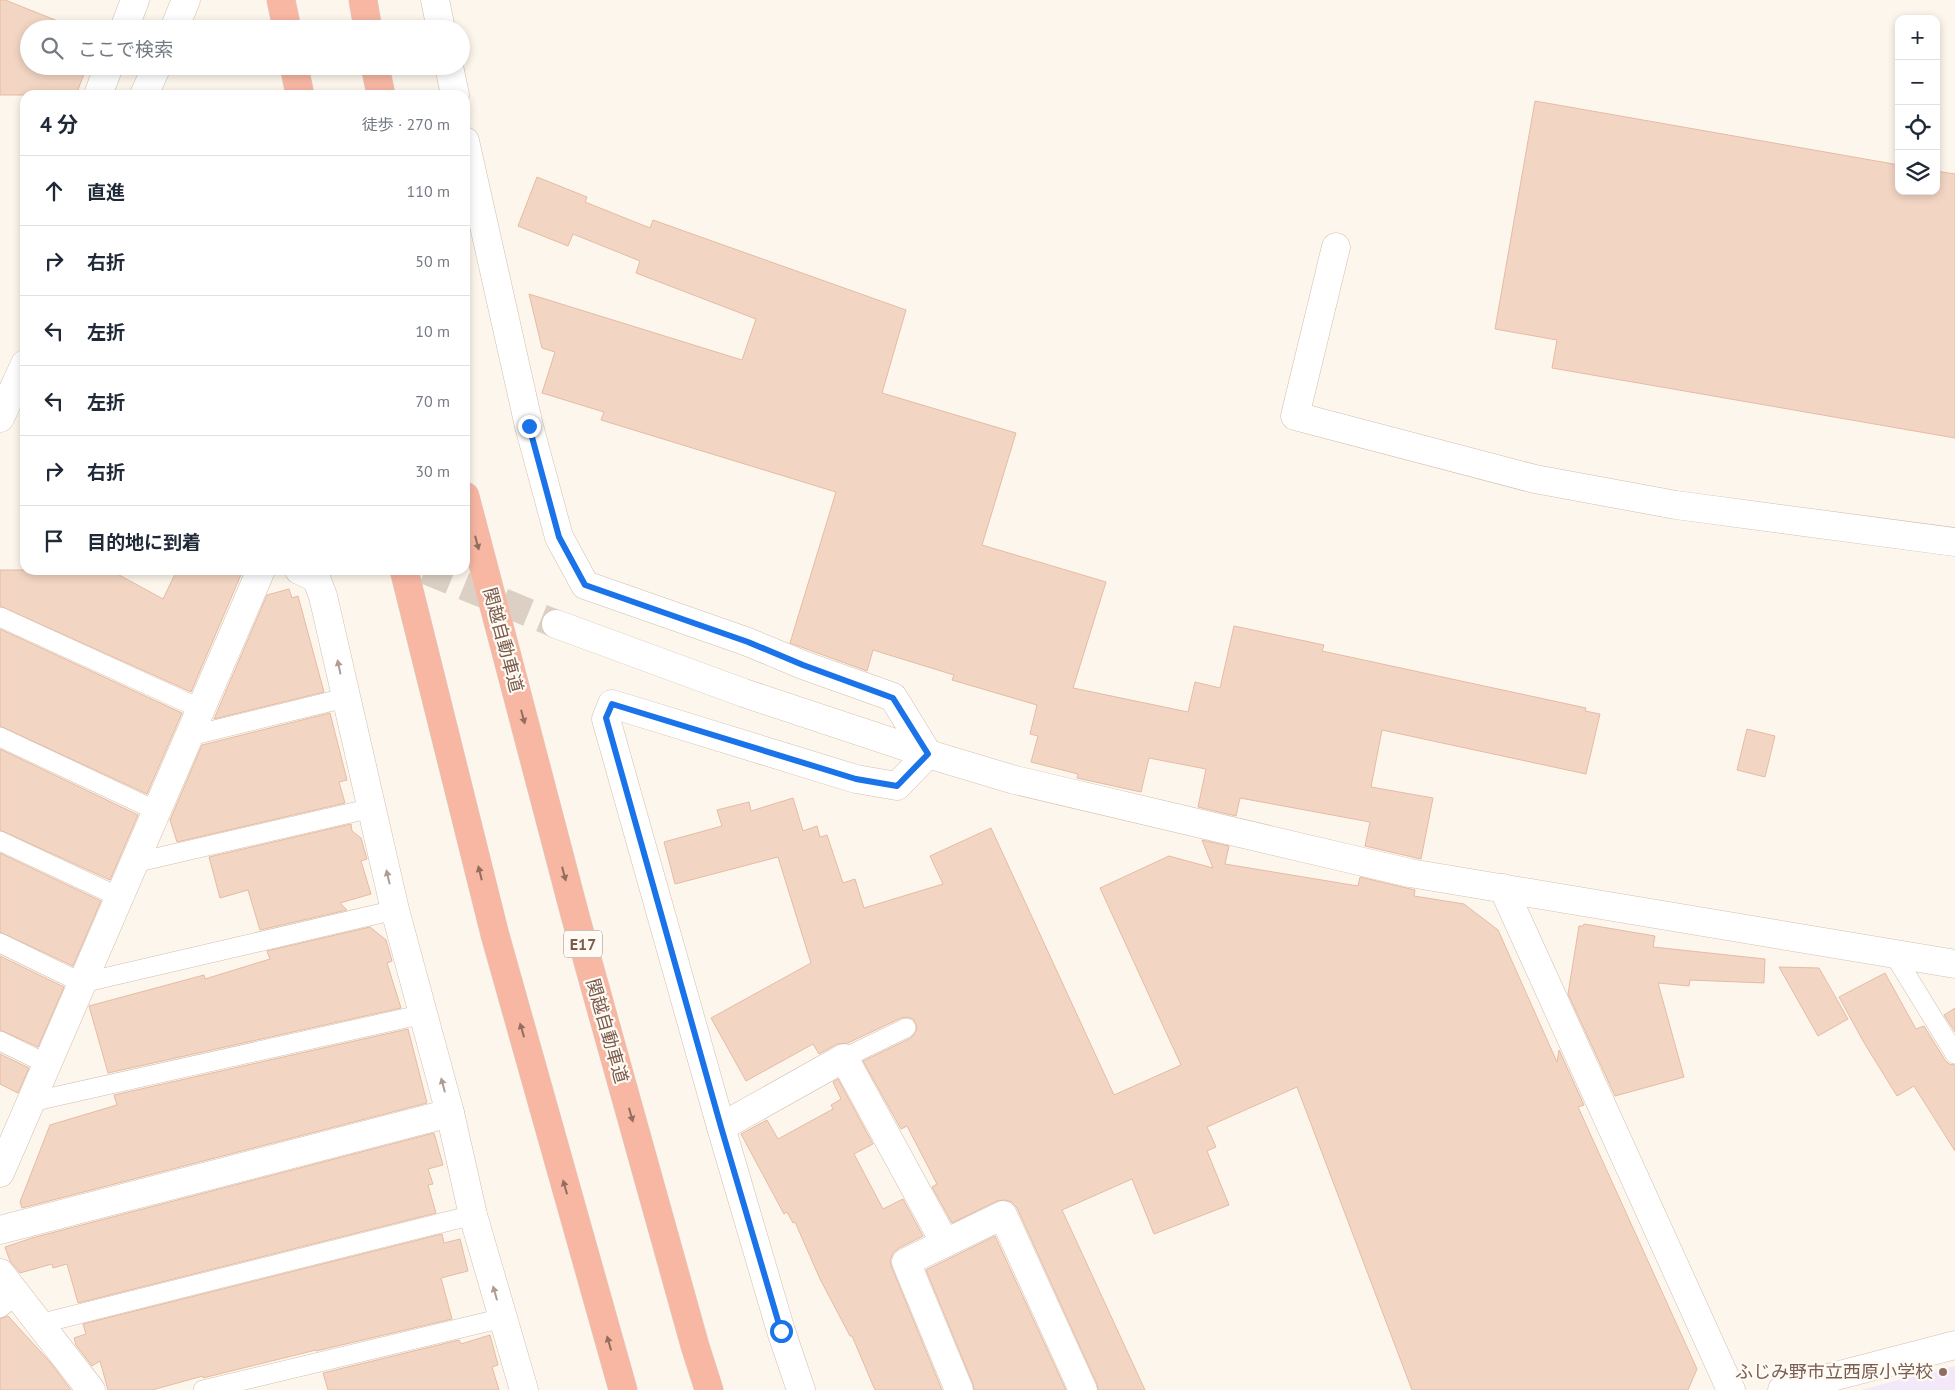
<!DOCTYPE html>
<html lang="ja">
<head>
<meta charset="utf-8">
<style>
	:root { --surface:#fff; --page:#f6f6f7; --text:#1f2937; --muted:#747a83; --line:#e0e1e3 }
	body { margin:0; font-family:"PT Sans","Noto Sans JP",sans-serif; background:var(--page); color:var(--text) }
	.controls { position:absolute; right:15px; top:15px; display:grid; overflow:hidden; border-radius:10px; box-shadow:0 2px 8px #0003 }
	.controls button { width:45px; height:45px; display:grid; place-items:center; padding:0; border:0; border-bottom:1px solid var(--line); background:var(--surface); color:var(--text); font:25px sans-serif }
	.stop { position:absolute; width:15px; height:15px; margin:-11px; border:4px solid #1a73e8; border-radius:50%; background:#fff }
	.stop.end { background:#1a73e8; border-color:#fff; box-shadow:0 1px 5px #0008 }
	.list { margin:0; padding:0; list-style:none }
	h2 { display:flex; justify-content:space-between; align-items:center; height:65px; margin:0; padding:0 20px; font-size:21px }
	h2 small { font-size:16px; font-weight:400; color:var(--muted) }
	.list li { display:grid; grid-template-columns:32px 1fr auto; gap:15px; align-items:center; box-sizing:border-box; height:70px; padding:0 20px; border-top:1px solid var(--line) }
	.list b { display:block; font-size:19px; white-space:nowrap }
	.list em { font-size:16px; font-style:normal; color:var(--muted) }
	.icon { flex:none; width:28px; height:28px; fill:none; stroke:currentColor; stroke-width:2; stroke-linecap:round; stroke-linejoin:round }
	.map { position:relative; flex:none; width:1955px; height:1390px; overflow:hidden }
	.search { position:absolute; background:var(--surface); box-shadow:0 2px 8px #0003; left:20px; top:20px; width:450px; height:55px; display:flex; align-items:center; gap:12px; box-sizing:border-box; padding:0 18px; border-radius:28px; color:var(--muted); font-size:19px }
	.panel { position:absolute; background:var(--surface); box-shadow:0 2px 8px #0003; left:20px; top:90px; width:450px; height:485px; border-radius:15px }
	.map>svg:first-child { display:block }
	.education { fill:#f3e8fa }
	.building { fill:#f3d5c3; stroke:#e6bba3 }
	.lines { fill:none; stroke-linecap:round; stroke-linejoin:round }
	.secondary-tunnel { stroke:#dcd0c4; stroke-width:28; stroke-dasharray:28 14; stroke-linecap:butt }
	.lane-casing { stroke:#d1beb0; stroke-width:20 }
	.street-casing { stroke:#d1beb0; stroke-width:29 }
	.secondary-casing { stroke:#d6c0b0; stroke-width:29 }
	.highway-casing { stroke:#dad1cd; stroke-width:29 }
	.lane { stroke:#fff; stroke-width:19 }
	.street { stroke:#fff; stroke-width:28 }
	.secondary { stroke:#fff; stroke-width:28 }
	.highway { stroke:#f7b7a3; stroke-width:28 }
	.oneway { fill:#936e5e }
	.oneway2 { fill:#af9d94 }
	.route { stroke:#1a73e8; stroke-width:6 }
	.education-dot { fill:#8d6e63; stroke:#fffaf3; stroke-width:2 }
	.labels { text-anchor:middle; stroke-width:4.5; stroke-linejoin:round; paint-order:stroke }
	.shield { fill:#fffaf3; stroke:#a28b7f; stroke-width:1 }
	.shield-label { font-size:16px; font-weight:bold; fill:#7a5c4d }
	.street-label { font-size:18px; fill:#7a5c4d; stroke:#fffaf3 }
	.education-label { font-size:18px; fill:#785e54; stroke:#fffaf3; text-anchor:end }
</style>
</head>
<body>
<div class="map">
<svg width="1955" height="1390" viewBox="0 0 1955 1390">
	<rect width="100%" height="100%" fill="#fdf6ec"/>
	<path class="education" d="M1955 1366V1390H1861L1906 1378Z"/>
	<g class="building">
		<path d="M0 0H5L78 29H29V66H87L76 95H0Z"/>
		<path d="M1535 101 1899 165V191H1936V171L1955 174V438L1552 368 1557 340 1495 329Z"/>
		<path d="M537 177 587 197 585 202 650 228 653 220 906 310 882 393 1016 433 982 545 1106 582 1073 688 1188 712 1195 682 1220 688 1234 626 1324 645 1322 651 1586 708 1585 711 1600 714 1586 774 1382 730 1371 787 1433 798 1421 859 1365 846 1370 822 1240 798 1236 816 1198 807 1206 769 1149 758 1141 792 1077 778 1078 774 1031 762 1038 736 1030 734 1037 705 952 680 954 675 873 650 867 671 790 643 836 492 601 420 604 412 542 393 555 352 542 348 529 294 742 360 756 319 636 273 640 261 573 234 568 246 518 226Z"/>
		<path d="M0 570H110L163 599 177 570H243L191 692 0 606Z"/>
		<path d="M289 589 292 598 298 596 324 692 214 719 267 595Z"/>
		<path d="M0 629 182 713 147 794 0 726Z"/>
		<path d="M330 713 347 780 339 782 345 803 177 842 170 820 202 745Z"/>
		<path d="M1747 729 1775 736 1765 777 1737 770Z"/>
		<path d="M0 749 138 815 110 880 0 830Z"/>
		<path d="M793 798 803 831 817 826 820 837 827 835 843 883 855 879 864 908 943 884 930 856 991 828 1114 1095 1181 1065 1100 888 1169 856 1213 868 1202 840 1229 846 1225 864 1358 886 1360 877 1415 890 1414 896 1464 904 1498 930 1557 1062 1559 1050 1584 1105 1578 1107 1697 1369 1688 1390H1412L1297 1087 1207 1127 1216 1147 1207 1151 1229 1205 1154 1234 1132 1179 1062 1210 1145 1390H1098L1097 1384 1017 1208 1012 1202 1005 1200 997 1201 952 1223 932 1187 937 1184 907 1126 901 1129 863 1061 911 1038 917 1029 916 1024 913 1019 907 1017 901 1018 848 1043 837 1044 819 1054 813 1044 746 1081 711 1018 811 963 778 857 675 884 664 842 722 826 717 810 749 802 751 811Z"/>
		<path d="M351 824 352 831 361 838 367 859 361 861 371 894 340 903 347 910 260 930 248 890 220 898 209 857Z"/>
		<path d="M0 853 101 901 73 966 0 932Z"/>
		<path d="M1584 924 1655 936 1653 947 1765 959 1764 983 1690 980 1689 986 1658 983 1684 1077 1615 1096 1568 994 1579 926H1583Z"/>
		<path d="M370 927 386 940 392 961 387 963 401 1008 108 1073 89 1006 204 975 205 979 270 959 267 951Z"/>
		<path d="M0 956 64 987 38 1047 0 1030Z"/>
		<path d="M1779 967 1819 968 1848 1019 1818 1036Z"/>
		<path d="M1885 973 1916 1029 1924 1026 1945 1060 1949 1064 1955 1065V1151L1914 1086 1897 1096 1863 1041 1839 997Z"/>
		<path d="M1955 1008V1032L1944 1015Z"/>
		<path d="M408 1029 427 1103 22 1208 20 1202 50 1125 117 1105 114 1095Z"/>
		<path d="M0 1054 29 1068 18 1093 0 1084Z"/>
		<path d="M838 1079 873 1144 854 1154 883 1209 903 1199 923 1236 899 1248 893 1253 890 1261 892 1268 942 1390H875L852 1336H850L820 1279 795 1222 793 1223 787 1212 784 1214 741 1134 767 1120 778 1139 833 1109 831 1105 841 1099 833 1082Z"/>
		<path d="M434 1133 443 1165 428 1169 433 1184 428 1185 436 1213 78 1303 67 1264 53 1268 52 1264 20 1273 10 1261 5 1247 32 1238Z"/>
		<path d="M442 1234 444 1243 460 1239 468 1271 441 1278 452 1319 316 1351V1350L203 1378V1376L152 1390H108L100 1361 92 1366 76 1345 74 1338 86 1334 83 1324Z"/>
		<path d="M995 1236 1066 1390H974L973 1384 926 1270Z"/>
		<path d="M8 1316 50 1362 71 1390H0V1319Z"/>
		<path d="M490 1335 498 1365 492 1367 499 1390H328L323 1373 459 1340 461 1344Z"/>
	</g>
	<g class="lines">
		<path class="secondary-tunnel" d="M425 570 556 624"/>
		<g class="lane-casing">
			<g id="lane">
				<path d="M0 617 201 709"/>
				<path d="M190 736 345 698"/>
				<path d="M0 737 157 811"/>
				<path d="M0 841 119 897"/>
				<path d="M134 863 372 808"/>
				<path d="M0 943 82 983 395 910"/>
				<path d="M1893 953 1955 1054"/>
				<path d="M0 1041 47 1064"/>
				<path d="M844 1058 906 1028"/>
				<path d="M31 1102 424 1014"/>
				<path d="M0 1308 16 1295"/>
				<path d="M39 1324 473 1215"/>
				<path d="M203 1390 503 1318"/>
			</g>
		</g>
		<g class="street-casing">
			<g id="street">
				<path d="M435 0 441 29"/>
				<path d="M124 29 135 0"/>
				<path d="M449 66 455 95"/>
				<path d="M98 95 109 66"/>
				<path d="M465 141 529 426 559 537 585 585 748 642 803 665 893 697 928 754 897 786 856 779 612 704 606 719 721 1127 781 1331 801 1390"/>
				<path d="M1336 247 1295 416 1535 479 1676 505 1955 542"/>
				<path d="M299 570 316 578 323 596 395 910 450 1113 473 1215 524 1390"/>
				<path d="M1503 888 1731 1390"/>
				<path d="M721 1127 844 1058 945 1243"/>
				<path d="M0 1173 261 570"/>
				<path d="M0 1230 450 1113"/>
				<path d="M0 1273 91 1390"/>
				<path d="M959 1390 906 1262 1003 1215 1083 1390"/>
				<path d="M1782 1390 1955 1345"/>
			</g>
		</g>
		<g class="secondary-casing">
			<g id="secondary">
				<path d="M174 29 186 0"/>
				<path d="M144 95 157 66"/>
				<path d="M0 418 25 364"/>
				<path d="M556 624 744 693 928 754 1015 780 1410 873 1955 964"/>
			</g>
		</g>
		<g class="highway-casing">
			<g id="highway">
				<path d="M281 0 287 29"/>
				<path d="M363 0 368 29"/>
				<path d="M294 66 300 95"/>
				<path d="M375 66 381 95"/>
				<path d="M465 496 576 919 695 1346 709 1390"/>
				<path d="M404 570 495 935 623 1390"/>
			</g>
		</g>
		<use href="#lane" class="lane"/>
		<use href="#street" class="street"/>
		<use href="#secondary" class="secondary"/>
		<use href="#highway" class="highway"/>
	</g>
	<defs><path id="oneway-solid" d="M-6-.8H1V-3.2L6.5 0L1 3.2V.8H-6Z" transform="scale(1.25)"/></defs>
	<g class="oneway">
		<use href="#oneway-solid" transform="translate(477 543) rotate(75)"/>
		<use href="#oneway-solid" transform="translate(523 717) rotate(75)"/>
		<use href="#oneway-solid" transform="translate(480 873) rotate(-104)"/>
		<use href="#oneway-solid" transform="translate(564 874) rotate(75)"/>
		<use href="#oneway-solid" transform="translate(522 1030) rotate(-106)"/>
		<use href="#oneway-solid" transform="translate(631 1115) rotate(74)"/>
		<use href="#oneway-solid" transform="translate(565 1187) rotate(-106)"/>
		<use href="#oneway-solid" transform="translate(609 1343) rotate(-106)"/>
	</g>
	<g class="oneway2">
		<use href="#oneway-solid" transform="translate(339 667) rotate(-102)"/>
		<use href="#oneway-solid" transform="translate(388 877) rotate(-103)"/>
		<use href="#oneway-solid" transform="translate(443 1085) rotate(-105)"/>
		<use href="#oneway-solid" transform="translate(495 1293) rotate(-106)"/>
	</g>
	<g class="lines">
		<path class="route" d="M529 426 559 537 585 585 748 642 803 665 893 698 928 754 897 786 856 779 612 704 606 718 721 1127 781 1331"/>
	</g>
	<circle class="education-dot" cx="1943" cy="1372" r="5"/>
	<g class="labels">
		<rect class="shield" x="564" y="930.5" width="38" height="27" rx="4"/>
		<g class="shield-label">
			<text x="583" y="950">E17</text>
		</g>
		<g class="street-label">
			<text transform="translate(503 640) rotate(75)" y="6">関越自動車道</text>
			<text transform="translate(607 1031) rotate(74)" y="6">関越自動車道</text>
		</g>
		<g class="education-label">
			<text x="1933" y="1378">ふじみ野市立西原小学校</text>
		</g>
	</g>
</svg>
<div class="controls">
<button>+</button>
<button>−</button>
<button><svg class="icon" aria-label="locate" viewBox="0 0 24 24"><circle cx="12" cy="12" r="6"/><path d="M12 2v4M12 18v4M2 12h4M18 12h4"/></svg></button>
<button><svg class="icon" aria-label="layers" viewBox="0 0 24 24"><path d="M12 4l9 5-9 5-9-5zM3 14l9 5 9-5"/></svg></button>
</div>
<div class="stop" style="left:781px;top:1331px"></div>
<div class="stop end" style="left:529px;top:426px"></div>
<div class="search"><svg class="icon" aria-label="search" viewBox="0 0 24 24"><circle cx="10" cy="10" r="6"/><path d="M15 15l6 6"/></svg>ここで検索</div>
<section class="panel">
<h2>4 分<small>徒歩 · 270 m</small></h2>
<ul class="list">
<li><svg class="icon" aria-label="ahead" viewBox="0 0 24 24"><path d="M12 20V5M6 11l6-6 6 6"/></svg><div><b>直進</b></div><em>110 m</em></li>
<li><svg class="icon" aria-label="right" viewBox="0 0 24 24"><path d="M7 20v-9h11M14 6l5 5-5 5"/></svg><div><b>右折</b></div><em>50 m</em></li>
<li><svg class="icon" aria-label="left" viewBox="0 0 24 24"><path d="M17 20v-9H6M10 6l-5 5 5 5"/></svg><div><b>左折</b></div><em>10 m</em></li>
<li><svg class="icon" aria-label="left" viewBox="0 0 24 24"><path d="M17 20v-9H6M10 6l-5 5 5 5"/></svg><div><b>左折</b></div><em>70 m</em></li>
<li><svg class="icon" aria-label="right" viewBox="0 0 24 24"><path d="M7 20v-9h11M14 6l5 5-5 5"/></svg><div><b>右折</b></div><em>30 m</em></li>
<li><svg class="icon" aria-label="arrive" viewBox="0 0 24 24"><path d="M6 21V4h12l-3 4 3 4H6"/></svg><div><b>目的地に到着</b></div></li>
</ul>
</section>
</div>
</body>
</html>
